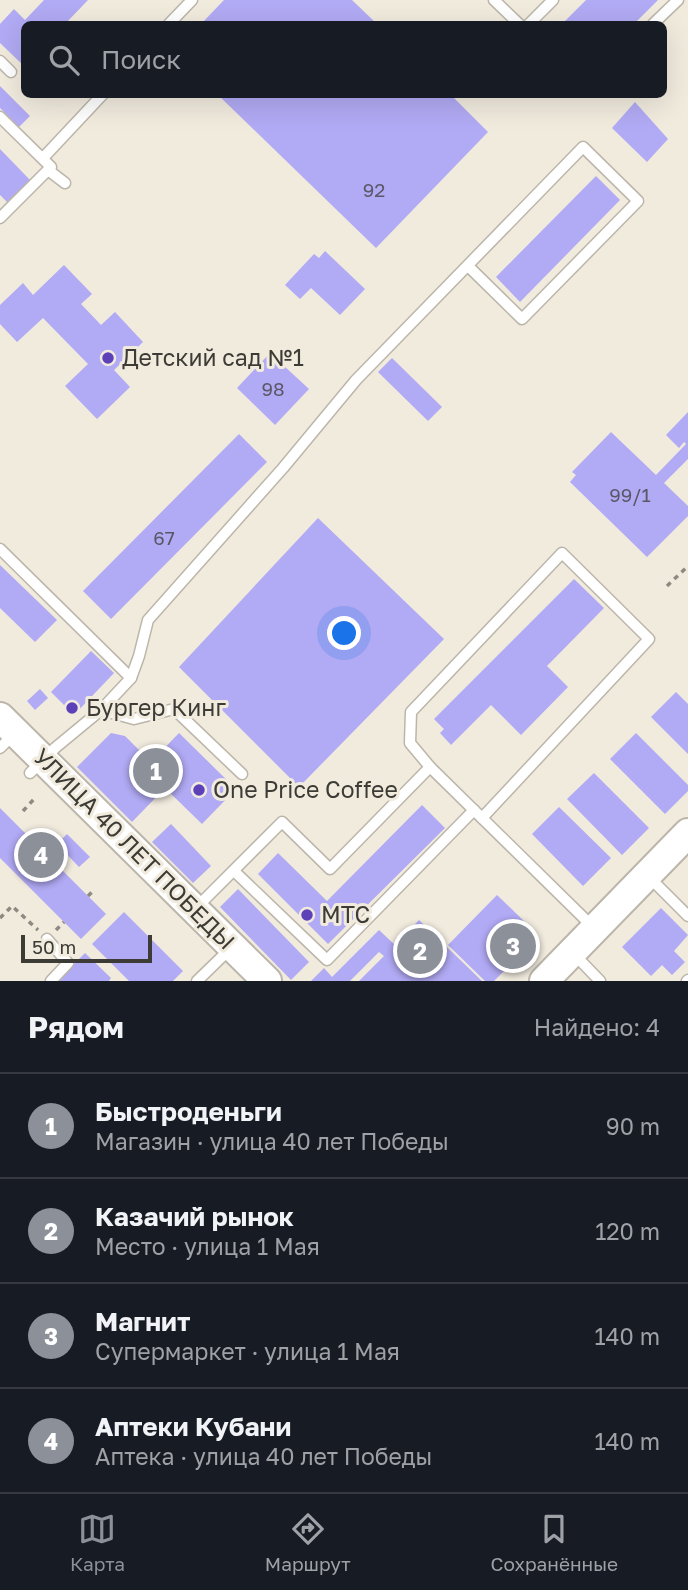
<!DOCTYPE html>
<html lang="ru">
<head>
<meta charset="utf-8">
<style>
	:root { --surface:#171b24; --page:#242831; --text:#f1f3f6; --muted:#9ea1a6; --line:#363941; --accent:#8c9099 }
	body { margin:0; font-family:"Golos Text",sans-serif; background:var(--page); color:var(--text) }
	.scale { position:absolute; left:21px; bottom:18px; width:131px; box-sizing:border-box; padding-left:7px; border:4px solid #3d3b36; border-top:0; font-size:19px; line-height:24px; white-space:nowrap; color:#3d3b36; -webkit-text-stroke:5px #f1ebde; paint-order:stroke }
	.you { position:absolute; left:345px; top:634px; width:24px; height:24px; margin:-18px; border:5px solid #fff; border-radius:50%; background:#1a73e8; box-shadow:0 0 0 10px #1a73e833 }
	.badge { display:grid; place-items:center; width:46px; height:46px; border-radius:50%; background:var(--accent); color:#fff; font-size:23px; font-weight:700 }
	.pin { position:absolute; translate:-50% -50%; border:4px solid #fff; box-shadow:0 2px 7px #0006 }
	.list { margin:0; padding:0; list-style:none }
	h2 { display:flex; justify-content:space-between; align-items:center; height:91px; margin:0; padding:0 28px; font-size:30px }
	h2 small { font-size:23px; font-weight:400; color:var(--muted) }
	.list li { display:grid; grid-template-columns:46px 1fr auto; gap:21px; align-items:center; box-sizing:border-box; height:105px; padding:0 28px; border-top:2px solid var(--line) }
	.list b { display:block; font-size:26px; white-space:nowrap }
	.list p { margin:0; font-size:23px; white-space:nowrap; color:var(--muted) }
	.list em { font-size:23px; font-style:normal; color:var(--muted) }
	.icon { flex:none; width:38px; height:38px; fill:none; stroke:currentColor; stroke-width:2; stroke-linecap:round; stroke-linejoin:round }
	.map { position:relative; flex:none; width:688px; height:981px; overflow:hidden }
	.search { position:absolute; background:var(--surface); box-shadow:0 7px 28px #0002; left:21px; right:21px; top:21px; height:77px; display:flex; align-items:center; gap:18px; box-sizing:border-box; padding:0 24px; border-radius:10px; color:var(--muted); font-size:26px }
	.sheet { height:511px; background:var(--surface) }
	nav { display:flex; justify-content:space-around; align-items:center; box-sizing:border-box; height:98px; border-top:2px solid var(--line); background:var(--surface); font-size:19px; color:var(--muted) }
	nav a { display:grid; justify-items:center; gap:4px }
	nav .on { color:var(--accent) }
	.map>svg:first-child { display:block }
	.building { fill:#b1aaf4 }
	.lines { fill:none; stroke-linecap:round; stroke-linejoin:round }
	.lane-casing { stroke:#bcb6aa; stroke-width:13 }
	.secondary-casing { stroke:#bcb6aa; stroke-width:32 }
	.path { stroke:#8e8a82; stroke-width:3.5; stroke-dasharray:5 5; stroke-linecap:butt }
	.lane { stroke:#fff; stroke-width:10 }
	.secondary { stroke:#fff; stroke-width:28 }
	.poi-dot { fill:#5c41b9; stroke:#f1ebde; stroke-width:2.5 }
	.labels { text-anchor:middle; stroke-width:6; stroke-linejoin:round; paint-order:stroke }
	.number-label { font-size:19px; fill:#5a5766 }
	.poi-label { font-size:23px; fill:#3d3b36; stroke:#f1ebde; text-anchor:start }
	.street-label { font-size:23px; fill:#3d3b36; stroke:#f1ebde }
</style>
</head>
<body>
<div class="map">
<svg width="688" height="981" viewBox="0 0 688 981">
	<rect width="100%" height="100%" fill="#f1ebde"/>
	<g class="building">
		<path d="M44 0H88L65 24H24V66L0 43V24L14 9 25 20Z"/>
		<path d="M224 0H352L377 24H201Z"/>
		<path d="M586 0H658L634 24H562Z"/>
		<path d="M0 86 30 116 19 127 0 108Z"/>
		<path d="M217 94H450L488 132 376 248Z"/>
		<path d="M635 102 668 139 647 162 612 128Z"/>
		<path d="M0 149 30 180 7 202 0 195Z"/>
		<path d="M596 176 620 200 520 302 496 277Z"/>
		<path d="M325 251 365 289 340 315 311 288 300 299 285 285 314 254 319 258Z"/>
		<path d="M64 265 92 294 81 304 101 325 115 312 143 342 114 370 130 387 97 419 65 386 88 364 43 318 17 342 0 324V305L23 283 33 295Z"/>
		<path d="M270 353 309 389 275 425 237 388Z"/>
		<path d="M392 358 442 407 428 421 378 372Z"/>
		<path d="M688 412V459L664 483 688 506V516L647 557 570 482 576 475 572 472 611 432 656 475 686 444 684 442 679 448 666 435Z"/>
		<path d="M239 434 267 462 111 619 83 591Z"/>
		<path d="M318 518 444 639 299 787 179 667Z"/>
		<path d="M0 565 57 620 35 642 0 608Z"/>
		<path d="M574 579 604 608 547 666 568 687 521 735 491 705 451 745 440 733 444 729 434 719Z"/>
		<path d="M91 651 114 673 74 715 51 692Z"/>
		<path d="M40 689 48 698 35 710 27 701Z"/>
		<path d="M676 692 688 704V754L651 717Z"/>
		<path d="M111 733 125 736 151 762 179 733 236 789 202 824 165 788 132 822 77 767Z"/>
		<path d="M636 733 688 785V791L665 814 610 759Z"/>
		<path d="M594 773 649 828 622 855 567 799Z"/>
		<path d="M422 805 445 828 328 944 258 874 278 853 327 901Z"/>
		<path d="M559 807 611 858 583 886 532 834Z"/>
		<path d="M0 808 106 914 81 939 0 858Z"/>
		<path d="M171 824 211 866 193 883 152 842Z"/>
		<path d="M67 834 90 857 79 867 57 844Z"/>
		<path d="M238 889 309 962 291 980 220 907Z"/>
		<path d="M497 895 525 922 516 931 530 945 494 981H485L448 945Z"/>
		<path d="M661 908 688 935 674 951 685 962 672 975 662 965 651 976 622 947Z"/>
		<path d="M124 912 183 971 173 981H129L92 944Z"/>
		<path d="M419 920 482 981H359L384 956 379 952 350 981H311L324 968 332 977 379 930 395 945Z"/>
		<path d="M85 953 111 978 109 981H57Z"/>
	</g>
	<g class="lines">
		<g class="lane-casing">
			<g id="lane">
				<path d="M494 0 519 24"/>
				<path d="M169 24 192 0"/>
				<path d="M529 24 553 0"/>
				<path d="M653 24 678 0"/>
				<path d="M0 61 11 72"/>
				<path d="M0 117 51 167 0 218"/>
				<path d="M43 158 103 94"/>
				<path d="M48 170 65 183"/>
				<path d="M0 549 131 678"/>
				<path d="M101 710 134 719 174 709 242 774"/>
				<path d="M0 748 14 734"/>
				<path d="M430 767 410 743 411 712 562 553 649 639 482 818"/>
				<path d="M30 773 55 748 101 710 131 678 139 656 148 620 283 468 356 380 583 147 638 201 522 319 468 266"/>
				<path d="M234 871 327 960 474 810"/>
				<path d="M650 878 688 916"/>
				<path d="M196 908 282 822 330 869 430 767 594 928"/>
				<path d="M47 939 68 963 51 981"/>
				<path d="M574 954 600 981"/>
				<path d="M197 981 232 947"/>
				<path d="M687 981 688 980"/>
			</g>
		</g>
		<g class="secondary-casing">
			<g id="secondary">
				<path d="M0 717 267 981"/>
				<path d="M544 981 688 833"/>
			</g>
		</g>
		<g class="path">
			<path d="M667 586 688 566"/>
			<path d="M23 811 35 798"/>
			<path d="M88 896 93 891"/>
			<path d="M0 918 12 906 38 930"/>
			<path d="M56 930 64 922"/>
		</g>
		<use href="#lane" class="lane"/>
		<use href="#secondary" class="secondary"/>
	</g>
	<g class="poi-dot">
		<circle cx="108" cy="358" r="7"/>
		<circle cx="72" cy="708" r="7"/>
		<circle cx="199" cy="790" r="7"/>
		<circle cx="307" cy="915" r="7"/>
	</g>
	<g class="labels">
		<g class="number-label">
			<text x="374" y="197">92</text>
			<text x="273" y="396">98</text>
			<text x="630" y="502">99/1</text>
			<text x="164" y="545">67</text>
		</g>
		<g class="poi-label">
			<text x="122" y="366">Детский сад №1</text>
			<text x="86" y="716">Бургер Кинг</text>
			<text x="213" y="798">One Price Coffee</text>
			<text x="321" y="923">МТС</text>
		</g>
		<g class="street-label">
			<text transform="translate(134 849) rotate(45)" y="8">УЛИЦА 40 ЛЕТ ПОБЕДЫ</text>
		</g>
	</g>
</svg>
<div class="scale">50 m</div>
<div class="you"></div>
<div class="pin badge" style="left:156px;top:771px">1</div>
<div class="pin badge" style="left:420px;top:951px">2</div>
<div class="pin badge" style="left:513px;top:946px">3</div>
<div class="pin badge" style="left:41px;top:855px">4</div>
<div class="search"><svg class="icon" aria-label="search" viewBox="0 0 24 24"><circle cx="10" cy="10" r="6"/><path d="M15 15l6 6"/></svg>Поиск</div>
</div>
<section class="sheet">
<h2>Рядом<small>Найдено: 4</small></h2>
<ul class="list">
<li><span class="badge">1</span><div><b>Быстроденьги</b><p>Магазин · улица 40 лет Победы</p></div><em>90 m</em></li>
<li><span class="badge">2</span><div><b>Казачий рынок</b><p>Место · улица 1 Мая</p></div><em>120 m</em></li>
<li><span class="badge">3</span><div><b>Магнит</b><p>Супермаркет · улица 1 Мая</p></div><em>140 m</em></li>
<li><span class="badge">4</span><div><b>Аптеки Кубани</b><p>Аптека · улица 40 лет Победы</p></div><em>140 m</em></li>
</ul>
</section>
<nav>
<a class="on"><svg class="icon" aria-label="map" viewBox="0 0 24 24"><path d="M3 6l6-2 6 2 6-2v14l-6 2-6-2-6 2zM9 4v14M15 6v14"/></svg>Карта</a>
<a><svg class="icon" aria-label="directions" viewBox="0 0 24 24"><path d="M12 3l9 9-9 9-9-9zM9 14v-3h6M13 9l2 2-2 2"/></svg>Маршрут</a>
<a><svg class="icon" aria-label="saved" viewBox="0 0 24 24"><path d="M7 4h10v16l-5-4-5 4z"/></svg>Сохранённые</a>
</nav>
</body>
</html>
